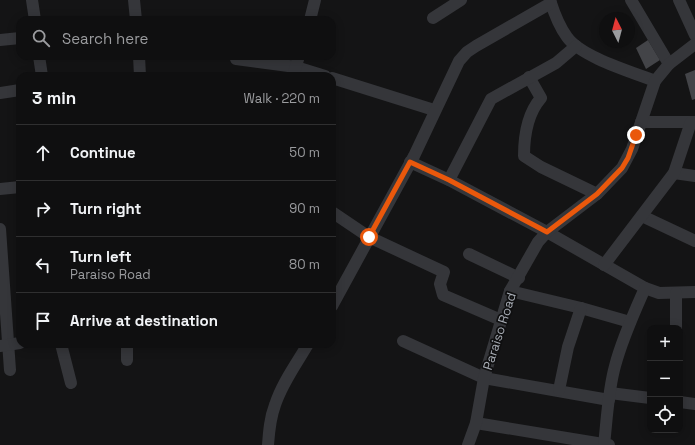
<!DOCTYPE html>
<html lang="en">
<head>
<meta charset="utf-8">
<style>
	:root { --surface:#0f0f10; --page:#181819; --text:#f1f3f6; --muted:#9b9c9f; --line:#2f2f30 }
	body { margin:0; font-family:"Space Grotesk",sans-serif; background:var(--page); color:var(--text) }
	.controls { position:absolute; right:12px; bottom:12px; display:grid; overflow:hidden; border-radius:8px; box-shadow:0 2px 10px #0003 }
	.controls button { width:36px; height:36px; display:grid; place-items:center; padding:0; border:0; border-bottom:1px solid var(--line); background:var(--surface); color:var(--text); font:20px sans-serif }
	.compass { position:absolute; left:599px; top:12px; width:36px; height:36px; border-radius:50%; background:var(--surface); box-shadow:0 2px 10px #0003; rotate:354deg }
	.stop { position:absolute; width:12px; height:12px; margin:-9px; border:3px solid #ea580c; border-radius:50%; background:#fff }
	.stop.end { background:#ea580c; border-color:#fff; box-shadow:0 1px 4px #0008 }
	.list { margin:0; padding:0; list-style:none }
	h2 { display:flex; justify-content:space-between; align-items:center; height:52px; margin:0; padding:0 16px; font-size:17px }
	h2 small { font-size:13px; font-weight:400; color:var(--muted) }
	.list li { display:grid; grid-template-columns:26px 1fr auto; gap:12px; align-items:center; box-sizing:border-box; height:56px; padding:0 16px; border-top:1px solid var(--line) }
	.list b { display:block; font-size:15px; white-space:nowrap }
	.list p { margin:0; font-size:13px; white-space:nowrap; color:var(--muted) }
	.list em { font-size:13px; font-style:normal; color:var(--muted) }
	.icon { flex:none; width:22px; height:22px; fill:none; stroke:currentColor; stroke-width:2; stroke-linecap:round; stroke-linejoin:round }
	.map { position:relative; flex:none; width:695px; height:445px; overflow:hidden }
	.search { position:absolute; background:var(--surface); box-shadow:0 2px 10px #0003; left:16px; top:16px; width:320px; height:44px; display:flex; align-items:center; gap:10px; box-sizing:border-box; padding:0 14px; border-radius:12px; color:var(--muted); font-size:15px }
	.panel { position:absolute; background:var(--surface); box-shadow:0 2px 10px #0003; left:16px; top:72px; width:320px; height:276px; border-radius:12px }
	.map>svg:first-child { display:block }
	.building { fill:#434448 }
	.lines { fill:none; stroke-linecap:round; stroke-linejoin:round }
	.minor { stroke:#35363a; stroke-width:12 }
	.route { stroke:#ea580c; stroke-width:5 }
	.labels { text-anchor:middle; stroke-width:3.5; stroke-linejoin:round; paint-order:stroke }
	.street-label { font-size:13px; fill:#a7acb4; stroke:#0f0f10 }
</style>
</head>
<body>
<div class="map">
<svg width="695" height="445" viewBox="0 0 695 445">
	<rect width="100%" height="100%" fill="#141415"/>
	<g class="building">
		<path d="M648 40 660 60 646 69 636 48Z"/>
		<path d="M695 70V99L692 100 685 74Z"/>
	</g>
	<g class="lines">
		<g class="minor">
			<path d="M32 0 35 20"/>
			<path d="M134 0 136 20"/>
			<path d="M550 0C554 13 559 26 567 37 581 57 632 72 655 81"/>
			<path d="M631 0 669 64"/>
			<path d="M679 0 695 35"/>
			<path d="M433 18 461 0"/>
			<path d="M310 20 315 0"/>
			<path d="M0 40 20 38"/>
			<path d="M39 56 42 76"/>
			<path d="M139 56 140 76"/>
			<path d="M236 59 296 67 325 76"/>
			<path d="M293 76 299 56"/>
			<path d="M529 77 541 98C527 114 524 135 524 156L541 167 597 194"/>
			<path d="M332 78 434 110"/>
			<path d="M0 93 20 90"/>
			<path d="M641 122H695"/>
			<path d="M410 162 449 180 547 232 645 288 659 293 695 292"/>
			<path d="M674 173 695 176"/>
			<path d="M449 180 491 99 556 63 576 46"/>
			<path d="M0 189 20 187"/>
			<path d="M332 212 369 237 444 272 440 284 443 295 501 320"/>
			<path d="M642 216 695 241"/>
			<path d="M0 229 10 370"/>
			<path d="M469 254 519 278"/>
			<path d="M604 265 674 173 691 122"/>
			<path d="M510 291 581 308 630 322"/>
			<path d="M332 306 414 156 459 61 467 52 476 46 551 3"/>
			<path d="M676 328V293"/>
			<path d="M403 341 484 378 609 400"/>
			<path d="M61 344 71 383"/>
			<path d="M0 346 20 343"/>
			<path d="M127 360V344"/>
			<path d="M559 390 568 347 581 308"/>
			<path d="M610 393 650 398"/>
			<path d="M680 402 695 404"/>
			<path d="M476 423 609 445"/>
			<path d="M268 445C269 431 270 418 275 405 282 383 297 363 308 344"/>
			<path d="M468 445 476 423 484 378 510 291 538 242 547 232 597 194 622 168 632 149 655 81 669 64 695 44"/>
			<path d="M604 445C607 419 608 391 615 366 622 339 634 313 645 288"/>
		</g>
	</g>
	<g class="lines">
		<path class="route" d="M369 237 410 162 449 180 547 232 597 194 622 168 628 158 636 135"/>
	</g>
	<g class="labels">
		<g class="street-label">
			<text transform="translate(499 331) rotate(-72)" y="5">Paraiso Road</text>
		</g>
	</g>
</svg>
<div class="controls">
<button>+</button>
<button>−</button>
<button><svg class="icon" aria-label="locate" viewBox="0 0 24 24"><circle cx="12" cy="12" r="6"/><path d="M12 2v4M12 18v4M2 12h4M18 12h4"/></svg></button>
</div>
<svg class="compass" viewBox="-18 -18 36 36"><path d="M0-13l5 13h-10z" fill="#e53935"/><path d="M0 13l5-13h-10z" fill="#9b9c9f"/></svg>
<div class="stop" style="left:369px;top:237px"></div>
<div class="stop end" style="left:636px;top:135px"></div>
<div class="search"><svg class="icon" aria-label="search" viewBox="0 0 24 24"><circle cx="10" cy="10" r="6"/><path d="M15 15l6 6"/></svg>Search here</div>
<section class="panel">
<h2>3 min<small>Walk · 220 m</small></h2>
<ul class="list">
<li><svg class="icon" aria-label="ahead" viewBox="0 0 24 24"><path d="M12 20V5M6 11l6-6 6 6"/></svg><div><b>Continue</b></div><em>50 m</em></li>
<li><svg class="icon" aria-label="right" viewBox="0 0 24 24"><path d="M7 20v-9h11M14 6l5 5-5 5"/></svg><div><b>Turn right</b></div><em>90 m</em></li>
<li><svg class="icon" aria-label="left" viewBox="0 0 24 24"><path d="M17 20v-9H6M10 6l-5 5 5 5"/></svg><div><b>Turn left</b><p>Paraiso Road</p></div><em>80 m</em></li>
<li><svg class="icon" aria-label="arrive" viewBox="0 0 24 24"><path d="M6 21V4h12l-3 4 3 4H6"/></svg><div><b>Arrive at destination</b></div></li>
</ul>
</section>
</div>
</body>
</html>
